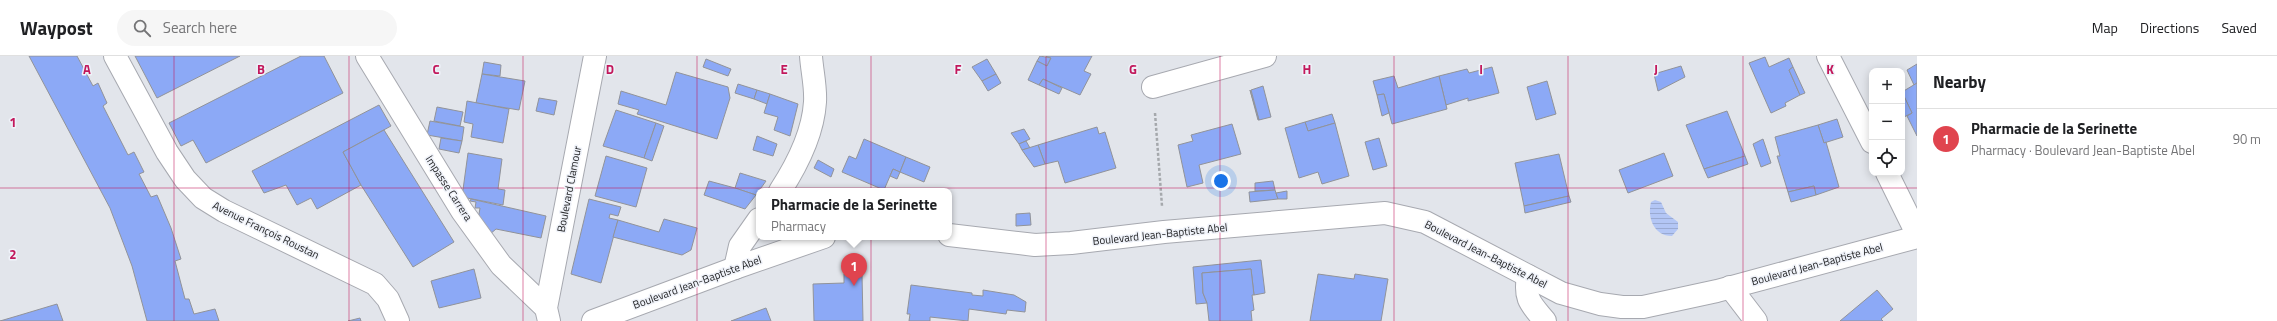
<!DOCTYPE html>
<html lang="en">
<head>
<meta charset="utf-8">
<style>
	:root { --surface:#fff; --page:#f6f6f6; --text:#202124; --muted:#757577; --line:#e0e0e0; --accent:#d04912 }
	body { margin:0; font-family:"Titillium Web",sans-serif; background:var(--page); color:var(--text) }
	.controls { position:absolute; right:12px; top:12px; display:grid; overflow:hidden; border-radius:8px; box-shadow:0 2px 10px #0003 }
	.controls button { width:36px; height:36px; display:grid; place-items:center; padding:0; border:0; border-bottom:1px solid var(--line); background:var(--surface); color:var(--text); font:20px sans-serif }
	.you { position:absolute; left:1221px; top:125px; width:14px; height:14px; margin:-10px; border:3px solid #fff; border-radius:50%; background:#1a73e8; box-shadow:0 0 0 6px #1a73e833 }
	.badge { display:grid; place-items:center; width:26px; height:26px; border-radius:50%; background:var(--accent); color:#fff; font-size:13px; font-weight:700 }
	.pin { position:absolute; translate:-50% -33px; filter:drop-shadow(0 1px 2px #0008) }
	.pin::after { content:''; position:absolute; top:21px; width:14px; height:12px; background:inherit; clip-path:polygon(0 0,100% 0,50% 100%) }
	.popup { position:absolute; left:756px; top:132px; width:196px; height:52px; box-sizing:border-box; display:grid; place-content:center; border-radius:8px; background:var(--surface); filter:drop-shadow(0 1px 3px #0005); font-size:13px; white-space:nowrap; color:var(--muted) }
	.popup b { font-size:15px; color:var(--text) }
	.popup::after { content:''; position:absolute; left:50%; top:100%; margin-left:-8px; border:8px solid transparent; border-top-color:var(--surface) }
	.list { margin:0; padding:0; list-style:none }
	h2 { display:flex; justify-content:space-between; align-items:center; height:52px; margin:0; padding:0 16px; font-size:17px }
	h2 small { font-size:13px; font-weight:400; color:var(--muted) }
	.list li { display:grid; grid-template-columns:26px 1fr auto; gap:12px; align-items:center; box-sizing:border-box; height:60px; padding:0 16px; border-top:1px solid var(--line) }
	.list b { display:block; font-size:15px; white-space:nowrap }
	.list p { margin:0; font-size:13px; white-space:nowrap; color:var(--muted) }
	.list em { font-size:13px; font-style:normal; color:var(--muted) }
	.icon { flex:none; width:22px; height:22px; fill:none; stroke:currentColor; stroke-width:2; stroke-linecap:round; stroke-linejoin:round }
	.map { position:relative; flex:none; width:1917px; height:265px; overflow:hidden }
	header { display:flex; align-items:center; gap:24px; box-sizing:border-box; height:56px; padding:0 20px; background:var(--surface); border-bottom:1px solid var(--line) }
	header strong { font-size:19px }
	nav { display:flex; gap:22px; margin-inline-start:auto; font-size:14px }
	.search { width:280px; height:36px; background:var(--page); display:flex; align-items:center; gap:10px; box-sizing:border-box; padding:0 14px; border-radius:22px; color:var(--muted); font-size:15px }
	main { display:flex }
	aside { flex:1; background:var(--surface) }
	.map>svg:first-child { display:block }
	.water { fill:url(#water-rules) }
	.building { fill:#8ca9f6; stroke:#919399 }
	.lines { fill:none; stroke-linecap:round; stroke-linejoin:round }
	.minor-casing { stroke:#a7a9b0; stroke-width:24 }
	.path { stroke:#a5a8ac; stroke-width:2.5; stroke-dasharray:3 2; stroke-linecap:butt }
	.minor { stroke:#fff; stroke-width:22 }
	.grid { fill:none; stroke:#c2185b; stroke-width:1; stroke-opacity:0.55 }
	.labels { text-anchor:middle; stroke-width:3; stroke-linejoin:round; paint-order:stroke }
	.street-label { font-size:11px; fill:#232426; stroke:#eff2f9 }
	.grid-label { font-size:13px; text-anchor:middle; font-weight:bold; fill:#c2185b; stroke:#eff2f9; stroke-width:3; stroke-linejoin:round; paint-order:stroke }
</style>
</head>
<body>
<header>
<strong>Waypost</strong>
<div class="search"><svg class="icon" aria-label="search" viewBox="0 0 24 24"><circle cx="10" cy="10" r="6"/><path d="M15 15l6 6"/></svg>Search here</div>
<nav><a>Map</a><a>Directions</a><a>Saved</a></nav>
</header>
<main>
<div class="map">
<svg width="1917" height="265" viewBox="0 0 1917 265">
	<defs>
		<pattern id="water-rules" width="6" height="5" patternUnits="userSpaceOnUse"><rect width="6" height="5" fill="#b3c6f5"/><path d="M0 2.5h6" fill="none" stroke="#9aaad2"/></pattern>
	</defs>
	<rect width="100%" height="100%" fill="#e2e5eb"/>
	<path class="water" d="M1655 144 1661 146 1666 157 1678 166V173L1672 180C1654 180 1647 162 1651 146Z"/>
	<g class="building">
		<path d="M29 0H77L93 30 98 27 107 47 103 50 128 99 134 96 144 116 139 118 151 141 157 139 171 172 181 203 175 205 185 243H189L194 258 215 253 219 265H147L132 210 110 152Z"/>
		<path d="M135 0H240L157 42Z"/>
		<path d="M301 0H324L343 37 206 107 193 84 181 90 169 67Z"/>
		<path d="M1040 0 1051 2 1047 10 1037 5Z"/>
		<path d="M1046 0H1092L1084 15 1091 18 1080 39 1043 23 1039 29 1028 24 1037 5 1047 10 1051 2Z"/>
		<path d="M1765 1 1769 11 1789 2 1793 11 1789 14 1800 39 1785 47 1786 50 1771 57 1749 7Z"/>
		<path d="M706 3 731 13 728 20 703 11Z"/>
		<path d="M987 3 996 18 982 25 972 11Z"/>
		<path d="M484 6 501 9 500 20 482 18Z"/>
		<path d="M1917 8V27L1914 29 1907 14Z"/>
		<path d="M1681 10 1685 21 1658 35 1654 18Z"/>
		<path d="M1492 11 1499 37 1468 45V42L1446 49 1439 20 1467 13 1469 17Z"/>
		<path d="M1793 11 1805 37 1800 39 1789 14Z"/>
		<path d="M676 16 728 31 730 42 717 83 637 58 639 54 618 48 621 35 666 49Z"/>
		<path d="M482 18 525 25 519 54 476 47Z"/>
		<path d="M996 18 1001 27 988 35 982 25Z"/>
		<path d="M1394 20 1398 32 1439 20 1447 53 1392 68 1384 38 1377 39 1373 25Z"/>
		<path d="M1043 23 1062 32 1059 38 1039 29Z"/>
		<path d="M1547 25 1556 58 1536 64 1527 31Z"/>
		<path d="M1917 27V80L1907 60 1912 57 1902 36Z"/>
		<path d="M738 28 757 34 754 43 735 37Z"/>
		<path d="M1263 30 1271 61 1259 64 1251 34Z"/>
		<path d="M757 34 770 38 767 48 754 43Z"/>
		<path d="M1250 34 1259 64H1258Z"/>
		<path d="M1902 36 1912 57 1902 62Z"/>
		<path d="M770 38 798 48 790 80 774 74 778 61 764 57Z"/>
		<path d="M1384 38 1389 57 1382 60 1377 39Z"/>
		<path d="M539 42 557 45 554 59 536 55Z"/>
		<path d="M467 45 509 53 503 87 471 81 473 68 464 66Z"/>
		<path d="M379 49 391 70 343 96 361 129 317 153 311 142 297 149 286 129 264 137 252 115Z"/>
		<path d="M437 51 463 56 460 70 434 65Z"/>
		<path d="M616 54 656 67 644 102 603 90Z"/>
		<path d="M1727 55 1745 100 1704 113 1686 69Z"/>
		<path d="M1332 58 1335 67 1308 75 1305 66Z"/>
		<path d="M1837 63 1843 81 1824 87 1818 69Z"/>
		<path d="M430 65 464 71 462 85 427 79Z"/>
		<path d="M1305 66 1308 75 1335 67 1349 120 1322 128 1318 116 1299 122 1285 72Z"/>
		<path d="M656 67 664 70 652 105 644 102Z"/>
		<path d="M1232 68 1241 98 1199 109 1203 127 1187 131 1178 89 1193 85 1191 79Z"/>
		<path d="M1818 69 1824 87 1826 86 1839 131 1816 139 1814 130 1788 136 1777 100H1780L1775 81Z"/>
		<path d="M1097 71 1099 78 1105 76 1116 112 1065 127 1058 105 1045 108 1038 89Z"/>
		<path d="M1024 73 1030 83 1019 88 1011 77Z"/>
		<path d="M384 74 454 186 413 211 361 129 343 96Z"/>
		<path d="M757 80 777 88 773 100 753 94Z"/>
		<path d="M441 82 462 85 459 97 439 93Z"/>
		<path d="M1379 82 1387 110 1373 114 1365 86Z"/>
		<path d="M864 83 906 101 900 116 893 113 884 134 842 116 849 100 856 103Z"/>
		<path d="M1763 83 1771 107 1761 111 1753 88Z"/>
		<path d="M1026 85 1030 92 1022 94 1019 88Z"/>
		<path d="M1038 89 1045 108 1034 111 1022 94Z"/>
		<path d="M468 97 502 103 498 133 505 134 503 149 462 141Z"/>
		<path d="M1664 97 1673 120 1628 137 1619 114Z"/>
		<path d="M1559 98 1569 140 1524 150 1515 107Z"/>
		<path d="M606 100 647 112 636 151 595 140Z"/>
		<path d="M1745 100 1748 108 1708 122 1704 113Z"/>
		<path d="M906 101 930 111 924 126 900 116Z"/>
		<path d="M818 104 834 113 831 121 814 112Z"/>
		<path d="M893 113 900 116 897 123 890 120Z"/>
		<path d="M740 117 766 125 756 139 735 132Z"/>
		<path d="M709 125 735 132 756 139 745 153 704 139Z"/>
		<path d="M1273 125 1275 134 1255 135V127Z"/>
		<path d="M1814 130 1816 139 1791 146 1788 136Z"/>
		<path d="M1275 134 1278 143 1250 146 1249 136Z"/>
		<path d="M1287 135V143H1278L1276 137Z"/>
		<path d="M1569 140 1571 146 1525 157 1524 150Z"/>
		<path d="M471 143 546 160 541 182 496 173 489 179 478 164 480 152H475L476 146 470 145Z"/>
		<path d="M589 143 621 151 618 160 610 158 609 162 618 164 601 227 571 218Z"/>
		<path d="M1030 157 1031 169 1016 170V158Z"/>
		<path d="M664 163 697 172 691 194 682 199 613 181 618 164 659 176Z"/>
		<path d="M1261 204 1265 237 1254 239 1251 213 1202 217 1203 237 1207 247 1196 248 1193 211Z"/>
		<path d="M474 213 481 242 439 252 431 225Z"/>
		<path d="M1251 213 1254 239H1252L1254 254 1251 255 1252 265H1209L1207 247 1203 237 1202 217Z"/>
		<path d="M844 218 862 219 863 265H814L813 228 844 227Z"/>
		<path d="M1318 218 1354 223 1355 218 1388 223 1381 265H1310Z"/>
		<path d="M911 229 972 237V239L983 240V234L1014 239 1026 246 1025 256 1007 254 1006 258 969 253 968 265 930 261V265H909L910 258H907Z"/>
		<path d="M1877 234 1893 253 1881 263 1883 265H1840Z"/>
		<path d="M57 248 63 265H0L17 260Z"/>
		<path d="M766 252 771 265H731Z"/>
		<path d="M360 262 361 265H348Z"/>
	</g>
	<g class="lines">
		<g class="minor-casing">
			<g id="minor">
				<path d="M115 0 167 96 185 123 203 142 224 155 375 228 388 243 398 265"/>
				<path d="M367 0 462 155 501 209 546 252"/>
				<path d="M1828 0 1872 86"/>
				<path d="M1153 31 1265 0"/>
				<path d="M1887 117 1917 178"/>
				<path d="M780 135C797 109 813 78 815 46 816 31 812 15 811 0"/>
				<path d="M949 179 1035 189 1071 187 1164 176 1385 157 1425 166 1561 237 1600 248 1622 251H1643L1717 235 1917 181"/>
				<path d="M735 212 740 190 759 163"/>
				<path d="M1528 220C1524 244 1531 248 1545 265"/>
				<path d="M1730 231 1756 265"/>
				<path d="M549 265 546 252 595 0"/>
				<path d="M593 265 735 212 824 181"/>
			</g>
		</g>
		<path class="path" d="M1155 57 1162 150"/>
		<use href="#minor" class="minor"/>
	</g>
	<path class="grid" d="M174 0V265M349 0V265M523 0V265M697 0V265M871 0V265M1046 0V265M1220 0V265M1394 0V265M1568 0V265M1743 0V265M0 132H1917"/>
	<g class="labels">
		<g class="street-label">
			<text transform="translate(449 132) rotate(57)" y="4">Impasse Carrera</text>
			<text transform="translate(569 133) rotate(-79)" y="4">Boulevard Clamour</text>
			<text transform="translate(266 174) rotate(26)" y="4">Avenue François Roustan</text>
			<text transform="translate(1160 178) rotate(-6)" y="4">Boulevard Jean-Baptiste Abel</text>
			<text transform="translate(1486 198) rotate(27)" y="4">Boulevard Jean-Baptiste Abel</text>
			<text transform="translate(1817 208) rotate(-15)" y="4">Boulevard Jean-Baptiste Abel</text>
			<text transform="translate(697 226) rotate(-20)" y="4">Boulevard Jean-Baptiste Abel</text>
		</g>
	</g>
	<g class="grid-label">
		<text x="87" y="18">A</text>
		<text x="261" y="18">B</text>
		<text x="436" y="18">C</text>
		<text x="610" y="18">D</text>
		<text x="784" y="18">E</text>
		<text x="958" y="18">F</text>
		<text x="1133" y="18">G</text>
		<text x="1307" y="18">H</text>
		<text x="1481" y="18">I</text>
		<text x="1656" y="18">J</text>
		<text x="1830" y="18">K</text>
		<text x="13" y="71">1</text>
		<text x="13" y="203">2</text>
	</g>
</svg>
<div class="controls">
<button>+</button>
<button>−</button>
<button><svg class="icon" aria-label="locate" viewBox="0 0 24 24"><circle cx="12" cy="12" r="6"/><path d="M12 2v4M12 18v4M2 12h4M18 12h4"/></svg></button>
</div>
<div class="you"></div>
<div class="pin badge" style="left:854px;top:230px;background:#e0444e">1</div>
<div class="popup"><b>Pharmacie de la Serinette</b>Pharmacy</div>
</div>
<aside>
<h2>Nearby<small></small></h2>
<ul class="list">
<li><span class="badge" style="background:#e0444e">1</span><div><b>Pharmacie de la Serinette</b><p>Pharmacy · Boulevard Jean-Baptiste Abel</p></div><em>90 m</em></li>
</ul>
</aside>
</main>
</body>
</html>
